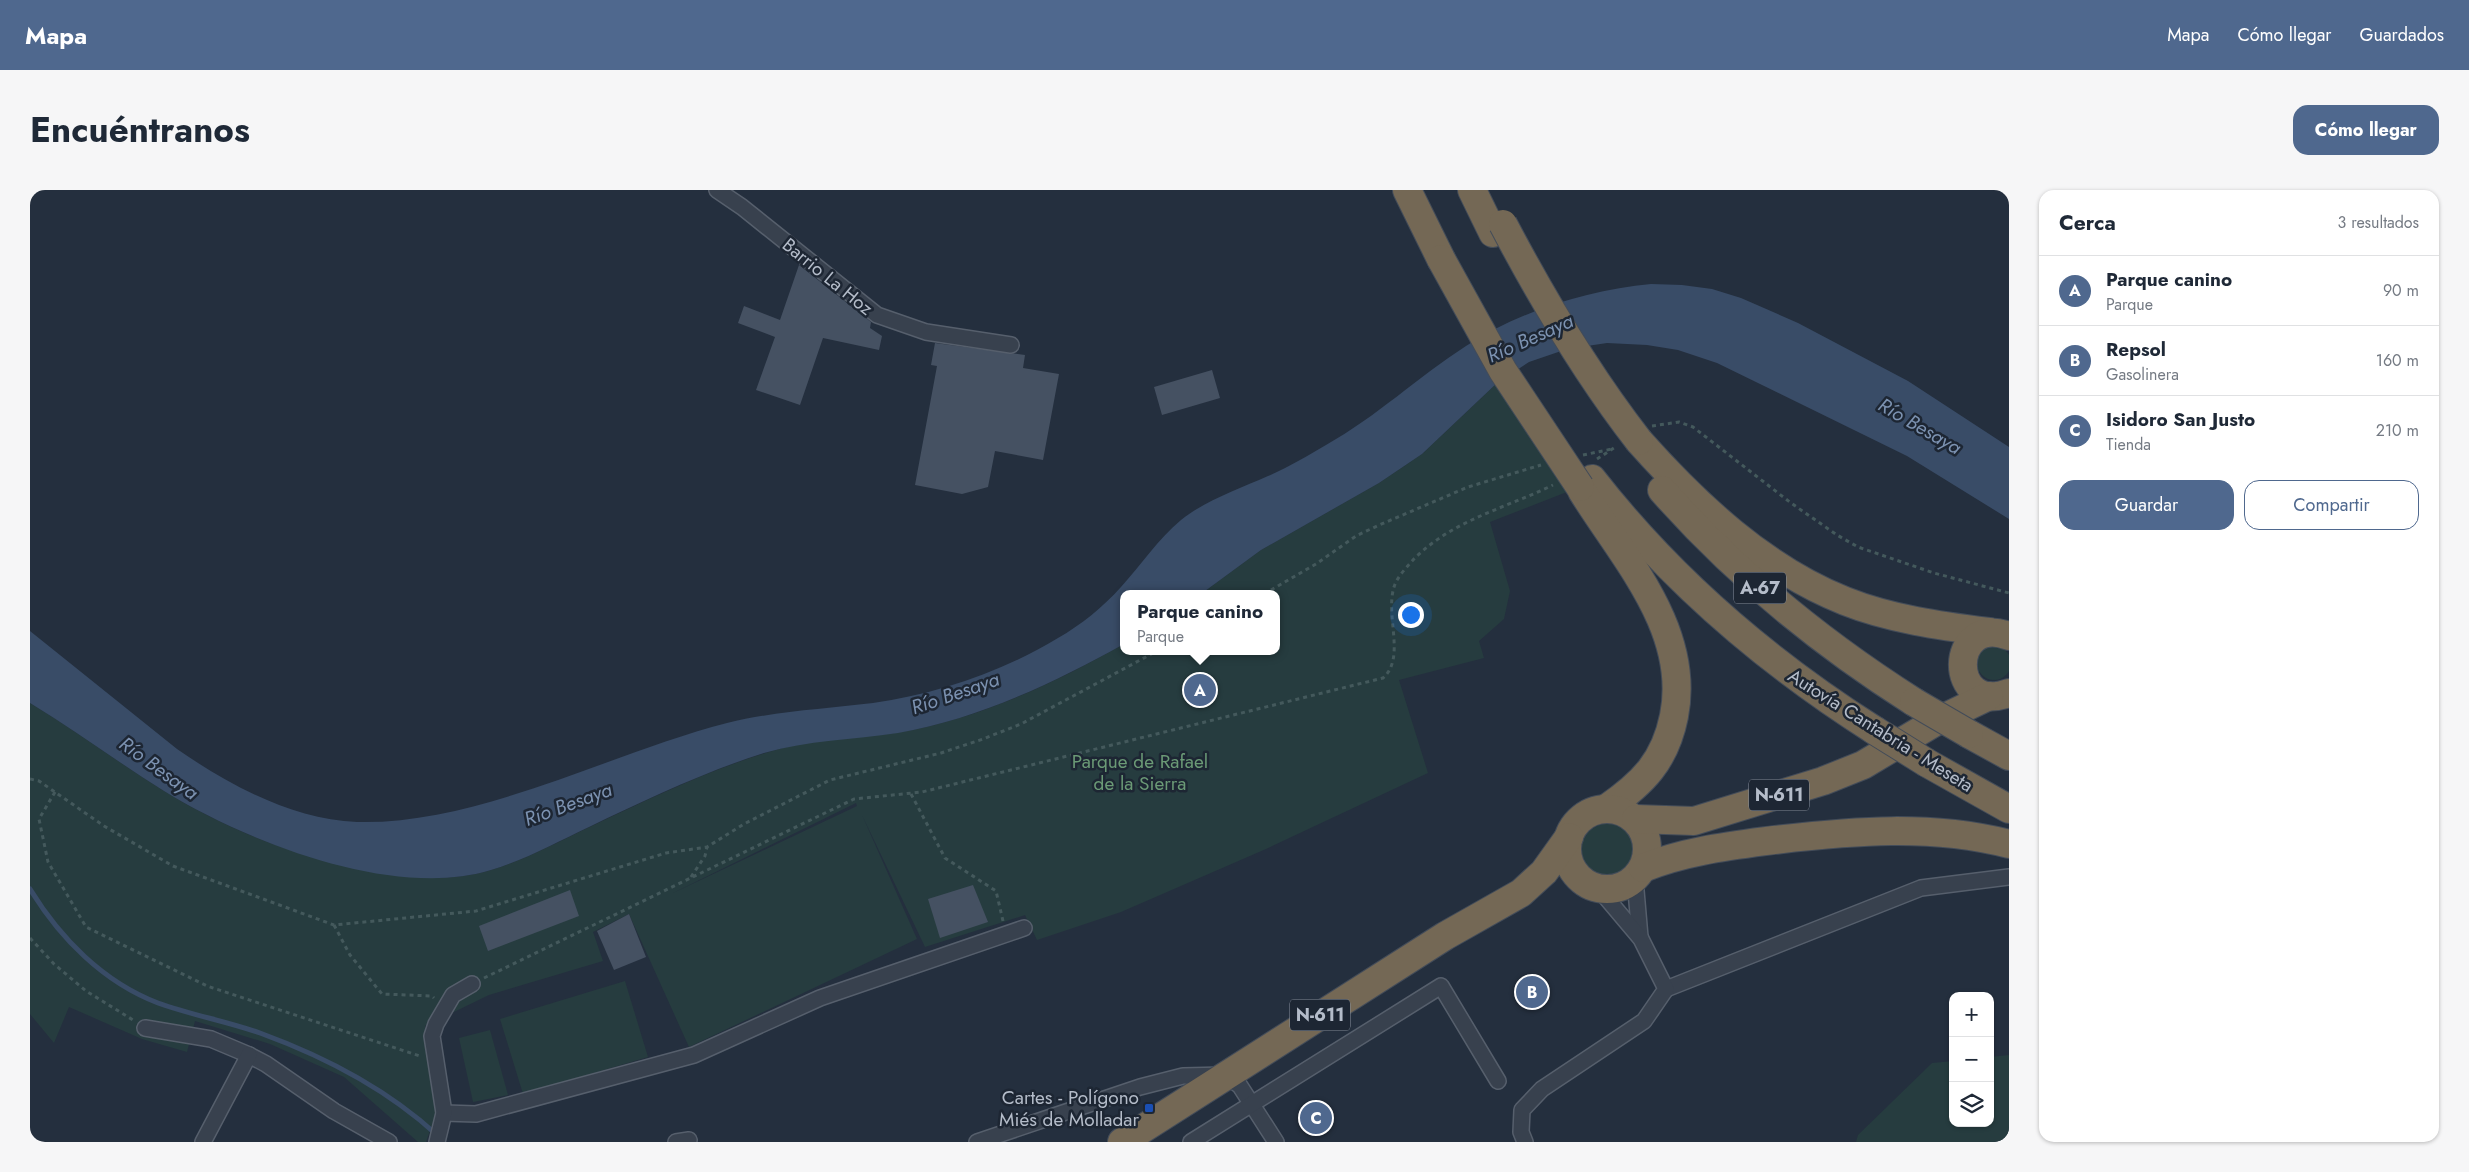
<!DOCTYPE html>
<html lang="es">
<head>
<meta charset="utf-8">
<style>
	:root { --surface:#fff; --page:#f6f6f7; --text:#1f2937; --muted:#747a83; --line:#e0e1e3; --accent:#4f688e }
	body { margin:0; font-family:Jost,sans-serif; background:var(--page); color:var(--text) }
	.controls { position:absolute; right:15px; bottom:15px; display:grid; overflow:hidden; border-radius:10px; box-shadow:0 1px 4px #0004 }
	.controls button { width:45px; height:45px; display:grid; place-items:center; padding:0; border:0; border-bottom:1px solid var(--line); background:var(--surface); color:var(--text); font:25px sans-serif }
	.you { position:absolute; left:1380px; top:424px; width:18px; height:18px; margin:-12px; border:4px solid #fff; border-radius:50%; background:#1a73e8; box-shadow:0 0 0 8px #1a73e833 }
	.badge { display:grid; place-items:center; width:32px; height:32px; border-radius:50%; background:var(--accent); color:#fff; font-size:16px; font-weight:700 }
	.pin { position:absolute; translate:-50% -50%; border:2px solid #fff; box-shadow:0 1px 5px #0006 }
	.popup { position:absolute; left:1090px; top:400px; width:160px; height:65px; box-sizing:border-box; display:grid; place-content:center; border-radius:10px; background:var(--surface); filter:drop-shadow(0 1px 4px #0005); font-size:16px; white-space:nowrap; color:var(--muted) }
	.popup b { font-size:19px; color:var(--text) }
	.popup::after { content:''; position:absolute; left:50%; top:100%; margin-left:-10px; border:10px solid transparent; border-top-color:var(--surface) }
	.list { margin:0; padding:0; list-style:none }
	h2 { display:flex; justify-content:space-between; align-items:center; height:65px; margin:0; padding:0 20px; font-size:21px }
	h2 small { font-size:16px; font-weight:400; color:var(--muted) }
	.list li { display:grid; grid-template-columns:32px 1fr auto; gap:15px; align-items:center; box-sizing:border-box; height:70px; padding:0 20px; border-top:1px solid var(--line) }
	.list b { display:block; font-size:19px; white-space:nowrap }
	.list p { margin:0; font-size:16px; white-space:nowrap; color:var(--muted) }
	.list em { font-size:16px; font-style:normal; color:var(--muted) }
	.actions { display:flex; gap:10px; padding:15px 20px }
	.actions a { flex:1; padding:11px 0; border:1px solid var(--accent); border-radius:15px; text-align:center; font-size:18px; color:var(--accent) }
	.actions .main { background:var(--accent); color:#fff }
	.icon { flex:none; width:28px; height:28px; fill:none; stroke:currentColor; stroke-width:2; stroke-linecap:round; stroke-linejoin:round }
	.map { position:relative; flex:none; width:1979px; height:952px; overflow:hidden; border-radius:15px }
	header { display:flex; align-items:center; gap:30px; box-sizing:border-box; height:70px; padding:0 25px; background:var(--accent); color:#fff }
	header strong { font-size:24px }
	nav { display:flex; gap:28px; margin-inline-start:auto; font-size:18px }
	.intro { display:flex; align-items:center; justify-content:space-between; box-sizing:border-box; height:120px; padding:0 30px }
	h1 { margin:0; font-size:35px }
	.button { padding:12px 22px; border-radius:15px; background:var(--accent); color:#fff; font-size:18px; font-weight:700 }
	main { display:flex; gap:30px; padding:0 30px }
	aside { flex:1; background:var(--surface); border-radius:15px; box-shadow:0 1px 4px #0004 }
	.map>svg:first-child { display:block }
	.green { fill:#263c3f; fill-rule:evenodd }
	.water { fill:#394c67 }
	.lines { fill:none; stroke-linecap:round; stroke-linejoin:round }
	.stream { stroke:#394c67; stroke-width:5 }
	.building { fill:#455162 }
	.street-casing { stroke:#565f6c; stroke-width:18 }
	.highway-casing { stroke:#434c59; stroke-width:30 }
	.path { stroke:#44595c; stroke-width:3; stroke-dasharray:4 4; stroke-linecap:butt }
	.street { stroke:#38414e; stroke-width:15 }
	.highway { stroke:#746855; stroke-width:28 }
	.highway-bridge-casing { stroke:#434c59; stroke-width:30; stroke-linecap:butt }
	.highway-bridge { stroke:#746855; stroke-width:28 }
	.transit-dot { fill:#1a4fb4; stroke:#1d2633; stroke-width:2 }
	.labels { text-anchor:middle; stroke-width:5; stroke-linejoin:round; paint-order:stroke }
	.shield { fill:#1d2633; stroke:#878f9c; stroke-width:1 }
	.shield-label { font-size:18px; font-weight:bold; fill:#b4bcc9 }
	.street-label { font-size:19px; fill:#b4bcc9; stroke:#1d2633 }
	.park-label { font-size:19px; fill:#6b9a76; stroke:#1d2633 }
	.poi-label { font-size:19px; fill:#b4bcc9; stroke:#1d2633; text-anchor:end }
	.water-label { font-size:20px; font-style:italic; fill:#7c92b1; stroke:#1d2633 }
</style>
</head>
<body>
<header>
<strong>Mapa</strong>
<nav><a>Mapa</a><a>Cómo llegar</a><a>Guardados</a></nav>
</header>
<div class="intro"><h1>Encuéntranos</h1><a class="button">Cómo llegar</a></div>
<main>
<div class="map">
<svg width="1979" height="952" viewBox="0 0 1979 952">
	<rect width="100%" height="100%" fill="#242f3e"/>
	<g class="green">
		<path d="M1467 193 1542 300 1460 332 1480 401 1474 429 1449 451 1454 468 1369 490 1398 583 1236 659 1091 722 1007 750 995 725 895 757 832 625 887 749 659 857 599 724 563 742 573 771 459 805 395 836 405 910V926L396 952H388L314 887 240 854 165 831 157 862 112 849 39 817 24 853 0 824V513C46 541 89 573 134 601 197 640 271 669 344 681 384 688 421 692 461 680 497 669 530 651 564 635 621 608 679 580 739 562 788 546 842 549 892 538 963 522 1030 490 1094 454V461H1246V404H1171L1231 360 1349 293 1392 264ZM826 613 827 616 641 704Z"/>
		<circle cx="1964" cy="473" r="17"/>
		<circle cx="1579" cy="661" r="28"/>
		<path d="M595 791 618 867 493 904 470 829Z"/>
		<path d="M460 840 478 905 443 912 429 848Z"/>
		<path d="M1979 865V952H1826L1828 945 1902 873 1923 871V933H1960V867Z"/>
	</g>
	<path class="water" d="M1621 94 1652 95 1682 99 1711 108 1768 133 1878 191 1979 257V329L1877 266 1687 173 1648 160 1617 155 1577 153 1537 159 1499 172 1467 193 1392 264 1349 293 1231 360 1171 404H1094V454C1024 493 948 529 868 543 823 550 778 550 734 563 674 582 615 610 559 637 527 652 495 670 461 680 364 710 217 652 134 601 89 573 46 541 0 513V441L147 559C199 595 263 630 327 632 449 635 580 563 697 533 746 521 794 519 843 513 907 504 972 482 1028 448 1051 435 1073 417 1091 397 1111 375 1128 349 1151 330 1176 310 1209 299 1238 286 1259 277 1277 266 1296 255 1346 227 1388 187 1436 156 1490 121 1558 100 1621 94Z"/>
	<g class="lines">
		<path class="stream" d="M0 699C30 748 73 792 128 813 161 825 196 831 230 843 293 866 357 899 407 945"/>
	</g>
	<g class="building">
		<path d="M769 75 841 132 840 138 852 146 849 160 793 148 770 215 726 200 745 147 708 133 714 116 750 130Z"/>
		<path d="M905 153 995 165 993 178 1029 184 1013 270 965 261 958 297 932 304 885 295 907 176 901 175Z"/>
		<path d="M1182 180 1190 208 1132 225 1124 197Z"/>
		<path d="M943 695 958 732 910 748 898 709Z"/>
		<path d="M540 700 549 726 458 761 449 736Z"/>
		<path d="M599 724 616 767 584 780 567 741Z"/>
	</g>
	<g class="lines">
		<g class="street-casing">
			<g id="street">
				<path d="M687 0 712 17 847 125 896 142 981 155"/>
				<path d="M1605 689 1610 747"/>
				<path d="M1636 799 1891 698 1979 687"/>
				<path d="M115 838 181 849 219 865 236 874 304 921 359 952"/>
				<path d="M414 923 446 924 664 865 790 808 994 738"/>
				<path d="M173 952 219 865"/>
				<path d="M407 952 414 923 402 846 406 834 423 805 442 794"/>
				<path d="M646 952 659 950"/>
				<path d="M947 952 1110 897 1153 886 1196 885 1210 896 1246 952"/>
				<path d="M1161 952 1411 796 1468 891"/>
				<path d="M1495 952 1491 942 1492 920 1512 899 1614 831 1636 799 1611 749 1568 698"/>
			</g>
		</g>
		<g class="highway-casing">
			<g id="highway">
				<path d="M1377 0 1411 69"/>
				<path d="M1442 0 1463 43"/>
				<path d="M1609 251C1666 315 1734 379 1815 411 1860 429 1911 436 1959 442"/>
				<path d="M1562 289C1640 389 1737 472 1844 540"/>
				<path d="M1632 300C1705 383 1791 453 1884 512"/>
				<path d="M1552 301C1594 369 1661 440 1644 526 1635 571 1613 593 1577 618"/>
				<path d="M1979 446C1918 423 1917 526 1979 503"/>
				<path d="M1939 544 1979 566"/>
				<path d="M1897 573 1979 619"/>
				<circle cx="1577" cy="659" r="40"/>
				<path d="M1606 629 1664 631 1793 591 1833 575 1905 532 1959 506"/>
				<path d="M1613 678C1655 661 1699 656 1744 650 1823 641 1900 634 1979 654"/>
				<path d="M1092 952 1415 746 1491 703 1514 682 1539 647"/>
			</g>
		</g>
		<g class="path">
			<path d="M1622 236 1649 232 1663 237 1761 313 1807 345 1828 357 1904 383 1979 403"/>
			<path d="M1553 265 1582 259"/>
			<path d="M1567 269 1587 256"/>
			<path d="M1234 404 1286 374 1326 346 1347 336 1438 297 1511 275"/>
			<path d="M0 589 9 591 74 636 143 676 304 735 446 721 636 663 677 657 714 634 800 590 911 563 953 549 991 534 1127 461"/>
			<path d="M25 602 9 629 18 672 56 737 177 796 390 866"/>
			<path d="M881 604 915 668 966 701 973 731"/>
			<path d="M661 687 675 666 677 657"/>
			<path d="M304 735 320 765 352 804 402 806 404 808"/>
			<path d="M0 748 24 774 56 801 103 830"/>
			<path d="M454 788 824 609 892 602 1353 488C1376 468 1355 426 1364 397 1367 387 1376 378 1383 370 1422 330 1474 319 1523 295"/>
		</g>
		<use href="#street" class="street"/>
		<use href="#highway" class="highway"/>
		<g class="highway-bridge-casing">
			<g id="highway-bridge">
				<path d="M1473 34C1513 110 1556 183 1609 251"/>
				<path d="M1411 69 1473 181 1550 297"/>
				<path d="M1884 512 1939 544"/>
				<path d="M1844 540 1897 573"/>
			</g>
		</g>
		<use href="#highway-bridge" class="highway-bridge"/>
	</g>
	<rect class="transit-dot" x="1114" y="913" width="10" height="10" rx="2.5"/>
	<g class="labels">
		<g class="shield">
			<rect x="1704" y="382.5" width="52" height="31" rx="4"/>
			<rect x="1719" y="589.5" width="60" height="31" rx="4"/>
			<rect x="1260" y="809.5" width="60" height="31" rx="4"/>
		</g>
		<g class="shield-label">
			<text x="1730" y="404">A-67</text>
			<text x="1749" y="611">N-611</text>
			<text x="1290" y="831">N-611</text>
		</g>
		<g class="street-label">
			<text transform="translate(798 86) rotate(39)" y="7">Barrio La Hoz</text>
			<text transform="translate(1851 540) rotate(32)" y="7">Autovía Cantabria - Meseta</text>
		</g>
		<g class="park-label">
			<text x="1110" y="578">Parque de Rafael<tspan x="1110" dy="22">de la Sierra</tspan></text>
		</g>
		<g class="poi-label">
			<text x="1109" y="914">Cartes - Polígono<tspan x="1109" dy="22">Miés de Molladar</tspan></text>
		</g>
		<g class="water-label">
			<text transform="translate(1500 148) rotate(-24)" y="7">Río Besaya</text>
			<text transform="translate(1890 236) rotate(30)" y="7">Río Besaya</text>
			<text transform="translate(925 503) rotate(-19)" y="7">Río Besaya</text>
			<text transform="translate(129 578) rotate(36)" y="7">Río Besaya</text>
			<text transform="translate(538 614) rotate(-20)" y="7">Río Besaya</text>
		</g>
	</g>
</svg>
<div class="controls">
<button>+</button>
<button>−</button>
<button><svg class="icon" aria-label="layers" viewBox="0 0 24 24"><path d="M12 4l9 5-9 5-9-5zM3 14l9 5 9-5"/></svg></button>
</div>
<div class="you"></div>
<div class="pin badge" style="left:1170px;top:500px">A</div>
<div class="popup"><b>Parque canino</b>Parque</div>
<div class="pin badge" style="left:1502px;top:802px">B</div>
<div class="pin badge" style="left:1286px;top:928px">C</div>
</div>
<aside>
<h2>Cerca<small>3 resultados</small></h2>
<ul class="list">
<li><span class="badge">A</span><div><b>Parque canino</b><p>Parque</p></div><em>90 m</em></li>
<li><span class="badge">B</span><div><b>Repsol</b><p>Gasolinera</p></div><em>160 m</em></li>
<li><span class="badge">C</span><div><b>Isidoro San Justo</b><p>Tienda</p></div><em>210 m</em></li>
</ul>
<div class="actions"><a class="main">Guardar</a><a>Compartir</a></div>
</aside>
</main>
</body>
</html>
